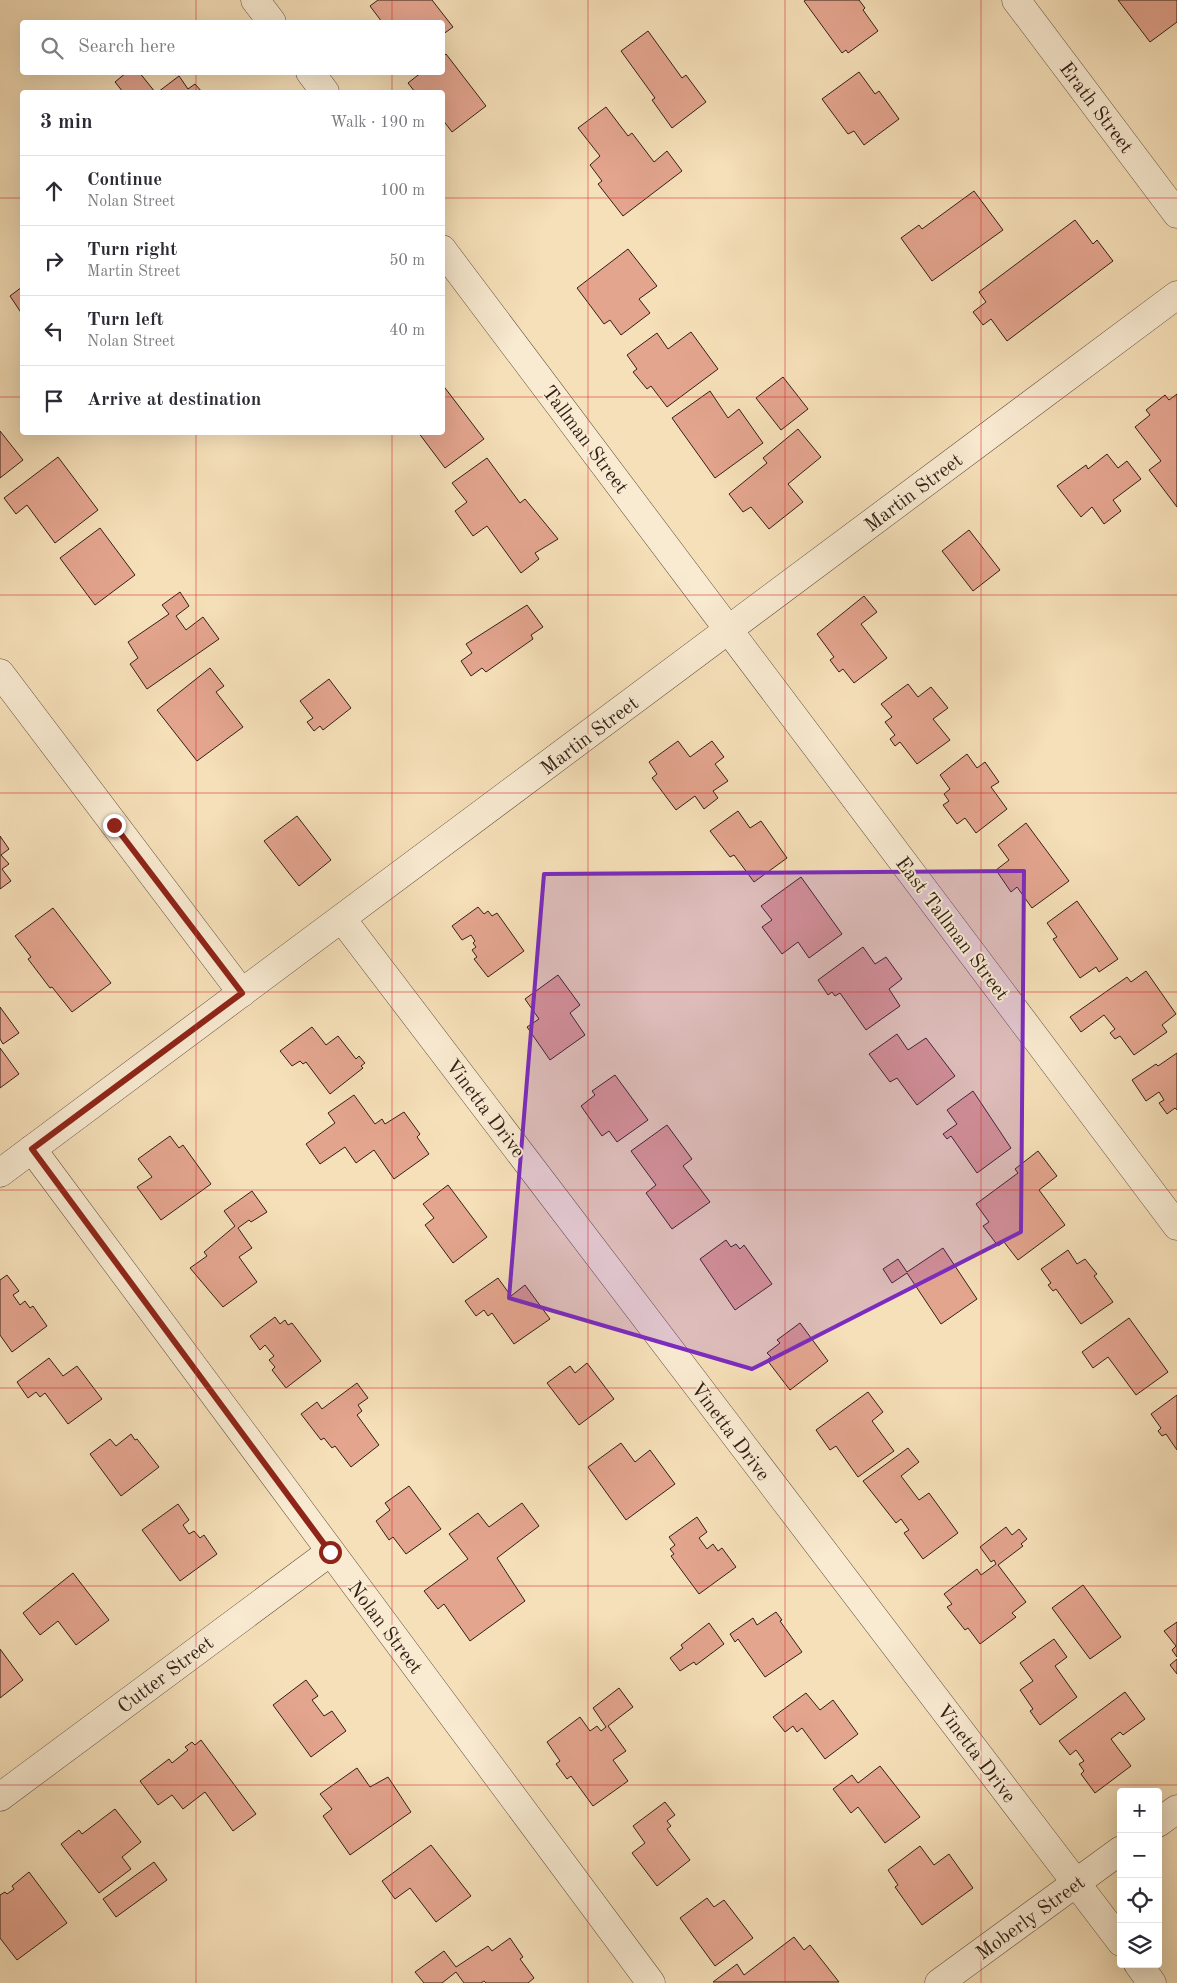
<!DOCTYPE html>
<html lang="en">
<head>
<meta charset="utf-8">
<style>
	:root { --surface:#fff; --page:#f7f7f7; --text:#2b2b33; --muted:#7c7c81; --line:#e1e1e2 }
	body { margin:0; font-family:"Old Standard TT",serif; background:var(--page); color:var(--text) }
	.controls { position:absolute; right:15px; bottom:15px; display:grid; overflow:hidden; border-radius:5px; box-shadow:0 5px 20px #0002 }
	.controls button { width:45px; height:45px; display:grid; place-items:center; padding:0; border:0; border-bottom:1px solid var(--line); background:var(--surface); color:var(--text); font:25px sans-serif }
	.stop { position:absolute; width:15px; height:15px; margin:-11px; border:4px solid #8f2418; border-radius:50%; background:#fff }
	.stop.end { background:#8f2418; border-color:#fff; box-shadow:0 1px 5px #0008 }
	.list { margin:0; padding:0; list-style:none }
	h2 { display:flex; justify-content:space-between; align-items:center; height:65px; margin:0; padding:0 20px; font-size:21px }
	h2 small { font-size:16px; font-weight:400; color:var(--muted) }
	.list li { display:grid; grid-template-columns:32px 1fr auto; gap:15px; align-items:center; box-sizing:border-box; height:70px; padding:0 20px; border-top:1px solid var(--line) }
	.list b { display:block; font-size:19px; white-space:nowrap }
	.list p { margin:0; font-size:16px; white-space:nowrap; color:var(--muted) }
	.list em { font-size:16px; font-style:normal; color:var(--muted) }
	.icon { flex:none; width:28px; height:28px; fill:none; stroke:currentColor; stroke-width:2; stroke-linecap:round; stroke-linejoin:round }
	.map { position:relative; flex:none; width:1177px; height:1983px; overflow:hidden }
	.search { position:absolute; background:var(--surface); box-shadow:0 5px 20px #0002; left:20px; top:20px; width:425px; height:55px; display:flex; align-items:center; gap:12px; box-sizing:border-box; padding:0 18px; border-radius:5px; color:var(--muted); font-size:19px }
	.panel { position:absolute; background:var(--surface); box-shadow:0 5px 20px #0002; left:20px; top:90px; width:425px; height:345px; border-radius:5px }
	.map>svg:first-child { display:block }
	.building { fill:#e4a58f; stroke:#332018 }
	.lines { fill:none; stroke-linecap:round; stroke-linejoin:round }
	.minor-casing { stroke:#645040; stroke-width:29 }
	.tertiary-casing { stroke:#645040; stroke-width:29 }
	.minor { stroke:#f9ebd2; stroke-width:28 }
	.tertiary { stroke:#f9ebd2; stroke-width:28 }
	.route { stroke:#8f2418; stroke-width:6 }
	.marked { fill:#7b2cbf; fill-opacity:0.2; stroke:#7b2cbf; stroke-width:4; stroke-linejoin:round }
	.grid { fill:none; stroke:#d62828; stroke-width:1; stroke-opacity:0.55 }
	.labels { text-anchor:middle; stroke-width:4; stroke-linejoin:round; paint-order:stroke }
	.street-label { font-size:20px; fill:#332018; stroke:#f9ebd2 }
</style>
</head>
<body>
<div class="map">
<svg width="1177" height="1983" viewBox="0 0 1177 1983">
	<rect width="100%" height="100%" fill="#f6e0b9"/>
	<filter id="stains"><feTurbulence type="fractalNoise" baseFrequency=".004" numOctaves="4"/><feColorMatrix values="0 0 0 0 .2 0 0 0 0 .09 0 0 0 0 .02 0 0 0 .5 -.17"/></filter>
	<radialGradient id="worn" r=".72"><stop offset=".6" stop-color="#630" stop-opacity="0"/><stop offset="1" stop-color="#630" stop-opacity=".3"/></radialGradient>
	<g class="building">
		<path d="M378 0H432L453 27 442 35V22H382L370 6Z"/>
		<path d="M806 0H859L865 8 863 10 878 31 848 53 846 50 842 53 804 1Z"/>
		<path d="M1118 0H1177V22L1150 42Z"/>
		<path d="M648 31 682 78 686 75 706 102 672 128 652 100 655 98 621 51Z"/>
		<path d="M446 54 486 106 452 132 442 119V92H415L408 83 422 72H442V57Z"/>
		<path d="M127 72H139L155 92H123L115 82Z"/>
		<path d="M859 72 875 94 879 91 899 119 864 145 854 131 848 134 822 99Z"/>
		<path d="M179 76 188 89 195 84 202 92H158Z"/>
		<path d="M606 107 628 136 632 133 654 162 667 151 682 171 623 216 598 184 602 181 590 165 600 156 578 128Z"/>
		<path d="M974 191 1003 230 932 281 901 238 919 225 922 229Z"/>
		<path d="M1075 220 1093 244 1097 240 1113 261 1007 341 991 319 983 325 973 312 986 302 979 292Z"/>
		<path d="M628 249 657 286 639 299 650 313 621 335 610 320 604 324 577 288Z"/>
		<path d="M22 287V314L10 296Z"/>
		<path d="M691 332 718 369 667 407 651 386 647 389 633 372 637 369 627 355 657 333 668 349Z"/>
		<path d="M783 377 808 409 781 430 756 398Z"/>
		<path d="M442 384 484 439 445 468 418 432H442Z"/>
		<path d="M710 391 728 418 739 409 763 443 715 478 672 418Z"/>
		<path d="M1177 394V507L1149 470 1161 461 1135 427 1150 415 1146 410 1165 395 1169 400Z"/>
		<path d="M798 429 821 457 788 484 803 502 769 529 751 507 743 512 729 494 767 463 763 458Z"/>
		<path d="M0 431 23 460 0 478Z"/>
		<path d="M1107 454 1118 468 1127 461 1141 479 1113 500 1121 511 1104 524 1092 507 1081 517 1057 486 1086 465 1088 469Z"/>
		<path d="M58 457 98 510 55 543 27 505 16 514 4 498Z"/>
		<path d="M487 458 520 503 525 499 558 539 535 553 539 559 521 573 487 526 473 536 455 511 467 502 452 483Z"/>
		<path d="M100 528 135 575 95 605 60 558Z"/>
		<path d="M969 530 1000 570 973 591 942 551Z"/>
		<path d="M180 592 189 606 176 616 186 630 203 617 219 639 147 689 130 664 138 658 128 642 169 614 162 605Z"/>
		<path d="M864 596 877 612 861 624 887 658 854 683 843 669 839 672 830 660 834 657 817 634Z"/>
		<path d="M527 605 543 627 531 635 533 639 486 672 482 668 471 676 461 661 472 653 466 644Z"/>
		<path d="M210 668 224 686 216 692 243 727 197 761 157 710Z"/>
		<path d="M329 679 351 708 323 730 320 726 314 731 307 722 313 718 300 701Z"/>
		<path d="M908 684 918 697 931 687 948 708 933 719 950 740 917 764 900 742 895 746 890 739 895 735 885 722 892 717 881 704Z"/>
		<path d="M678 741 690 757 712 741 724 757 715 764 728 781 713 791 718 798 704 809 695 796 676 810 652 778 657 774 649 762Z"/>
		<path d="M967 754 977 768 985 762 999 782 991 787 1007 809 976 833 965 818 957 824 943 805 949 801 944 794 950 789 940 775Z"/>
		<path d="M738 811 750 828 761 821 787 858 754 882 734 855 730 857 710 831Z"/>
		<path d="M297 816 331 860 299 886 264 841Z"/>
		<path d="M1026 823 1069 881 1032 908 1017 887 1011 892 996 870 1009 860 998 845Z"/>
		<path d="M0 836 9 849 1 855 9 864 2 869 11 881 0 889Z"/>
		<path d="M801 877 842 934 809 958 798 942 782 954 762 927 772 920 761 906Z"/>
		<path d="M1077 901 1118 959 1099 972 1096 967 1080 978 1053 939 1057 937 1047 923Z"/>
		<path d="M478 907 484 914 488 911 492 916 497 913 524 951 488 977 474 959 477 957 472 950 476 947 473 943 475 941 471 935 462 940 452 926Z"/>
		<path d="M53 908 111 983 72 1012 52 987 50 988 28 959 31 957 15 936Z"/>
		<path d="M863 947 875 964 886 957 902 979 889 989 900 1006 866 1030 840 993 835 996 832 992 828 995 818 980Z"/>
		<path d="M1146 971 1176 1014 1162 1025 1167 1032 1134 1055 1120 1036 1115 1039 1110 1033 1115 1029 1104 1015 1081 1032 1070 1017 1127 977 1131 982Z"/>
		<path d="M558 975 580 1005 570 1013 585 1035 550 1060 527 1027 539 1019 525 999Z"/>
		<path d="M0 1007 19 1033 3 1044 0 1039Z"/>
		<path d="M312 1027 326 1045 338 1036 356 1059 359 1056 365 1063 361 1066 363 1068 330 1094 306 1062 303 1064 300 1061 292 1066 280 1051Z"/>
		<path d="M897 1034 908 1050 926 1038 955 1076 917 1105 897 1078 890 1082 869 1054Z"/>
		<path d="M0 1048 19 1074 0 1088Z"/>
		<path d="M1177 1053V1110L1175 1108 1167 1114 1159 1103 1164 1100 1159 1092 1146 1101 1132 1080 1156 1064 1158 1066Z"/>
		<path d="M615 1075 648 1120 617 1142 609 1131 602 1136 581 1106 595 1095 592 1091Z"/>
		<path d="M973 1091 1011 1148 977 1173 951 1136 947 1139 943 1134 957 1124 947 1110Z"/>
		<path d="M354 1095 375 1124 382 1119 385 1124 404 1112 420 1134 417 1137 429 1154 394 1179 374 1150 356 1163 345 1147 320 1164 306 1144 335 1123 328 1113Z"/>
		<path d="M667 1125 692 1159 683 1166 710 1202 672 1229 646 1193 656 1185 631 1151Z"/>
		<path d="M170 1136 179 1148 183 1145 211 1184 161 1220 137 1187 152 1177 138 1159Z"/>
		<path d="M1038 1151 1057 1176 1039 1190 1065 1225 1018 1260 1004 1242 998 1246 983 1226 989 1222 976 1204 1018 1173 1015 1169Z"/>
		<path d="M448 1185 487 1237 453 1263 425 1225 434 1218 423 1204Z"/>
		<path d="M252 1191 267 1212 251 1222 249 1220 238 1228 252 1248 239 1257 257 1282 223 1307 190 1268 207 1256 204 1252 235 1226 224 1211Z"/>
		<path d="M726 1240 731 1247 736 1244 740 1249 744 1245 772 1284 735 1310 700 1259Z"/>
		<path d="M943 1248 977 1299 941 1324 907 1273 892 1283 883 1269 898 1259 907 1272Z"/>
		<path d="M1068 1250 1077 1264 1085 1259 1097 1274 1094 1276 1113 1302 1081 1324 1056 1289 1053 1291 1048 1285 1051 1283 1041 1269Z"/>
		<path d="M7 1275 19 1291 13 1295 20 1305 25 1301 30 1308 33 1306 47 1326 12 1352 0 1335V1280Z"/>
		<path d="M498 1278 511 1296 525 1285 550 1319 514 1344 492 1313 488 1316 484 1310 476 1316 465 1301Z"/>
		<path d="M275 1317 280 1324 285 1320 288 1325 292 1323 321 1361 286 1388 272 1370 275 1367 269 1360 274 1356 265 1345 260 1350 250 1336Z"/>
		<path d="M1129 1318 1168 1372 1136 1395 1108 1357 1093 1368 1082 1352Z"/>
		<path d="M800 1323 828 1361 790 1390 767 1360 771 1357 767 1353 780 1343 777 1340Z"/>
		<path d="M49 1358 63 1376 77 1366 102 1399 68 1424 45 1393 40 1397 36 1392 28 1398 17 1382Z"/>
		<path d="M587 1363 614 1399 579 1425 547 1383 570 1366 575 1373Z"/>
		<path d="M357 1383 368 1398 358 1405 362 1411 357 1415 379 1445 351 1467 335 1446 332 1448 324 1438 321 1440 301 1414 317 1402 322 1409Z"/>
		<path d="M868 1392 883 1412 872 1421 894 1451 858 1477 836 1446 830 1450 816 1430Z"/>
		<path d="M1177 1395V1450L1166 1434 1162 1436 1158 1431 1161 1428 1151 1414Z"/>
		<path d="M131 1434 135 1440 137 1439 159 1467 121 1496 90 1454 110 1439 116 1446Z"/>
		<path d="M621 1443 635 1462 650 1450 675 1484 626 1520 588 1467Z"/>
		<path d="M908 1448 919 1462 901 1476 919 1500 929 1493 958 1533 923 1559 904 1533 909 1530 901 1519 896 1523 863 1481Z"/>
		<path d="M409 1486 441 1529 406 1554 393 1537 389 1540 376 1521 390 1510 385 1503Z"/>
		<path d="M522 1503 539 1526 497 1558 525 1601 470 1641 444 1604 438 1609 424 1591 468 1559 449 1534 478 1513 489 1527Z"/>
		<path d="M178 1504 189 1520 183 1525 189 1534 194 1531 200 1538 204 1535 217 1554 180 1581 142 1530Z"/>
		<path d="M697 1517 707 1532 699 1538 707 1549 713 1544 718 1551 722 1548 736 1567 699 1594 671 1556 674 1554 670 1549 675 1545 669 1537Z"/>
		<path d="M1006 1527 1012 1535 1019 1529 1027 1539 1021 1544 1023 1546 998 1565 1026 1602 1012 1613 1016 1617 980 1644 968 1628 965 1630 947 1607 952 1604 944 1594 977 1569 981 1575 996 1564 994 1560 991 1562 980 1547Z"/>
		<path d="M73 1573 109 1620 76 1645 58 1621 40 1635 23 1613Z"/>
		<path d="M1083 1585 1121 1637 1090 1659 1052 1608Z"/>
		<path d="M776 1612 782 1620 780 1621 802 1652 765 1677 738 1639 735 1642 730 1634 753 1618 757 1625Z"/>
		<path d="M1177 1622V1657L1172 1650 1176 1646 1164 1631Z"/>
		<path d="M709 1623 724 1644 696 1665 694 1662 680 1671 670 1658 683 1648 681 1645Z"/>
		<path d="M1054 1639 1067 1657 1055 1666 1077 1697 1040 1725 1030 1711 1033 1709 1020 1690 1033 1681 1020 1663Z"/>
		<path d="M0 1649 23 1680 0 1698Z"/>
		<path d="M1177 1659V1674L1170 1665Z"/>
		<path d="M306 1680 318 1696 312 1700 324 1716 332 1711 346 1731 311 1757 273 1705Z"/>
		<path d="M619 1688 633 1707 608 1726 626 1751 613 1760 628 1781 593 1806 571 1776 567 1779 556 1764 560 1761 547 1742 580 1717 590 1731 597 1726 601 1731 606 1727 593 1708Z"/>
		<path d="M1125 1692 1145 1719 1123 1735 1120 1732 1111 1739 1131 1766 1095 1793 1081 1774 1084 1771 1079 1764 1084 1761 1076 1750 1070 1755 1059 1741Z"/>
		<path d="M806 1693 820 1710 833 1700 858 1734 825 1759 802 1728 797 1732 793 1726 785 1732 773 1717Z"/>
		<path d="M201 1740 256 1814 233 1831 205 1792 183 1809 172 1795 158 1805 140 1781 169 1759 172 1763 188 1750 185 1747 192 1742 195 1745Z"/>
		<path d="M880 1766 920 1817 885 1843 858 1807 851 1813 833 1789 852 1775 858 1783Z"/>
		<path d="M357 1768 370 1787 388 1777 411 1812 350 1855 323 1816 332 1809 320 1794Z"/>
		<path d="M665 1802 675 1815 667 1821 671 1826 667 1829 690 1860 657 1886 632 1853 645 1843 633 1826Z"/>
		<path d="M115 1809 141 1842 122 1857 131 1869 99 1893 61 1844 79 1830 82 1834Z"/>
		<path d="M431 1845 471 1896 436 1922 410 1888 395 1899 382 1881Z"/>
		<path d="M920 1846 934 1865 949 1854 973 1888 922 1925 895 1887 898 1885 888 1870Z"/>
		<path d="M154 1862 167 1880 116 1917 103 1899Z"/>
		<path d="M29 1872 67 1923 17 1960 0 1938V1895L5 1892 7 1894 14 1889 12 1886Z"/>
		<path d="M707 1898 714 1907 724 1900 753 1938 715 1966 680 1918Z"/>
		<path d="M794 1937 804 1950 810 1945 839 1982H713L737 1964 744 1975Z"/>
		<path d="M510 1938 523 1957 520 1959 534 1978 528 1983H486L484 1981 481 1983H464L456 1972 442 1983H424L415 1972 444 1951 456 1967 488 1946 492 1951Z"/>
	</g>
	<g class="lines">
		<g class="minor-casing">
			<g id="minor">
				<path d="M255 0 272 22"/>
				<path d="M1016 0 1177 214"/>
				<path d="M310 72 325 92"/>
				<path d="M442 249 1177 1226"/>
				<path d="M0 673 242 993"/>
				<path d="M342 919 1121 1942"/>
				<path d="M32 1149 651 1983"/>
				<path d="M0 1797 330 1552"/>
				<path d="M1158 1823 1177 1809"/>
				<path d="M1138 1964 1152 1983"/>
				<path d="M939 1983 1121 1850"/>
			</g>
		</g>
		<g class="tertiary-casing">
			<path id="tertiary" d="M0 1173 1177 295"/>
		</g>
		<use href="#minor" class="minor"/>
		<use href="#tertiary" class="tertiary"/>
	</g>
	<g class="lines">
		<path class="route" d="M114 825 242 993 32 1149 330 1552"/>
	</g>
	<path class="marked" d="M1024 871 1021 1232 752 1369 509 1298 544 874Z"/>
	<path class="grid" d="M196 0V22M392 0V22M588 0V1983M785 0V1983M981 0V1983M196 72V92M392 72V92M0 198H22M442 198H1177M0 397H22M442 397H1177M196 432V1983M392 432V1983M0 595H1177M0 793H1177M0 992H1177M0 1190H1177M0 1388H1177M0 1586H1177M0 1785H1177"/>
	<g class="labels">
		<g class="street-label">
			<text transform="translate(1097 107) rotate(53)" y="7">Erath Street</text>
			<text transform="translate(586 439) rotate(53)" y="7">Tallman Street</text>
			<text transform="translate(913 492) rotate(-37)" y="7">Martin Street</text>
			<text transform="translate(589 735) rotate(-37)" y="7">Martin Street</text>
			<text transform="translate(953 928) rotate(53)" y="7">East Tallman Street</text>
			<text transform="translate(486 1108) rotate(53)" y="7">Vinetta Drive</text>
			<text transform="translate(731 1431) rotate(53)" y="7">Vinetta Drive</text>
			<text transform="translate(386 1627) rotate(53)" y="7">Nolan Street</text>
			<text transform="translate(165 1674) rotate(-37)" y="7">Cutter Street</text>
			<text transform="translate(977 1753) rotate(53)" y="7">Vinetta Drive</text>
			<text transform="translate(1030 1917) rotate(-36)" y="7">Moberly Street</text>
		</g>
	</g>
	<rect width="100%" height="100%" filter="url(#stains)"/>
	<rect width="100%" height="100%" fill="url(#worn)"/>
</svg>
<div class="controls">
<button>+</button>
<button>−</button>
<button><svg class="icon" aria-label="locate" viewBox="0 0 24 24"><circle cx="12" cy="12" r="6"/><path d="M12 2v4M12 18v4M2 12h4M18 12h4"/></svg></button>
<button><svg class="icon" aria-label="layers" viewBox="0 0 24 24"><path d="M12 4l9 5-9 5-9-5zM3 14l9 5 9-5"/></svg></button>
</div>
<div class="stop" style="left:330px;top:1552px"></div>
<div class="stop end" style="left:114px;top:825px"></div>
<div class="search"><svg class="icon" aria-label="search" viewBox="0 0 24 24"><circle cx="10" cy="10" r="6"/><path d="M15 15l6 6"/></svg>Search here</div>
<section class="panel">
<h2>3 min<small>Walk · 190 m</small></h2>
<ul class="list">
<li><svg class="icon" aria-label="ahead" viewBox="0 0 24 24"><path d="M12 20V5M6 11l6-6 6 6"/></svg><div><b>Continue</b><p>Nolan Street</p></div><em>100 m</em></li>
<li><svg class="icon" aria-label="right" viewBox="0 0 24 24"><path d="M7 20v-9h11M14 6l5 5-5 5"/></svg><div><b>Turn right</b><p>Martin Street</p></div><em>50 m</em></li>
<li><svg class="icon" aria-label="left" viewBox="0 0 24 24"><path d="M17 20v-9H6M10 6l-5 5 5 5"/></svg><div><b>Turn left</b><p>Nolan Street</p></div><em>40 m</em></li>
<li><svg class="icon" aria-label="arrive" viewBox="0 0 24 24"><path d="M6 21V4h12l-3 4 3 4H6"/></svg><div><b>Arrive at destination</b></div></li>
</ul>
</section>
</div>
</body>
</html>
